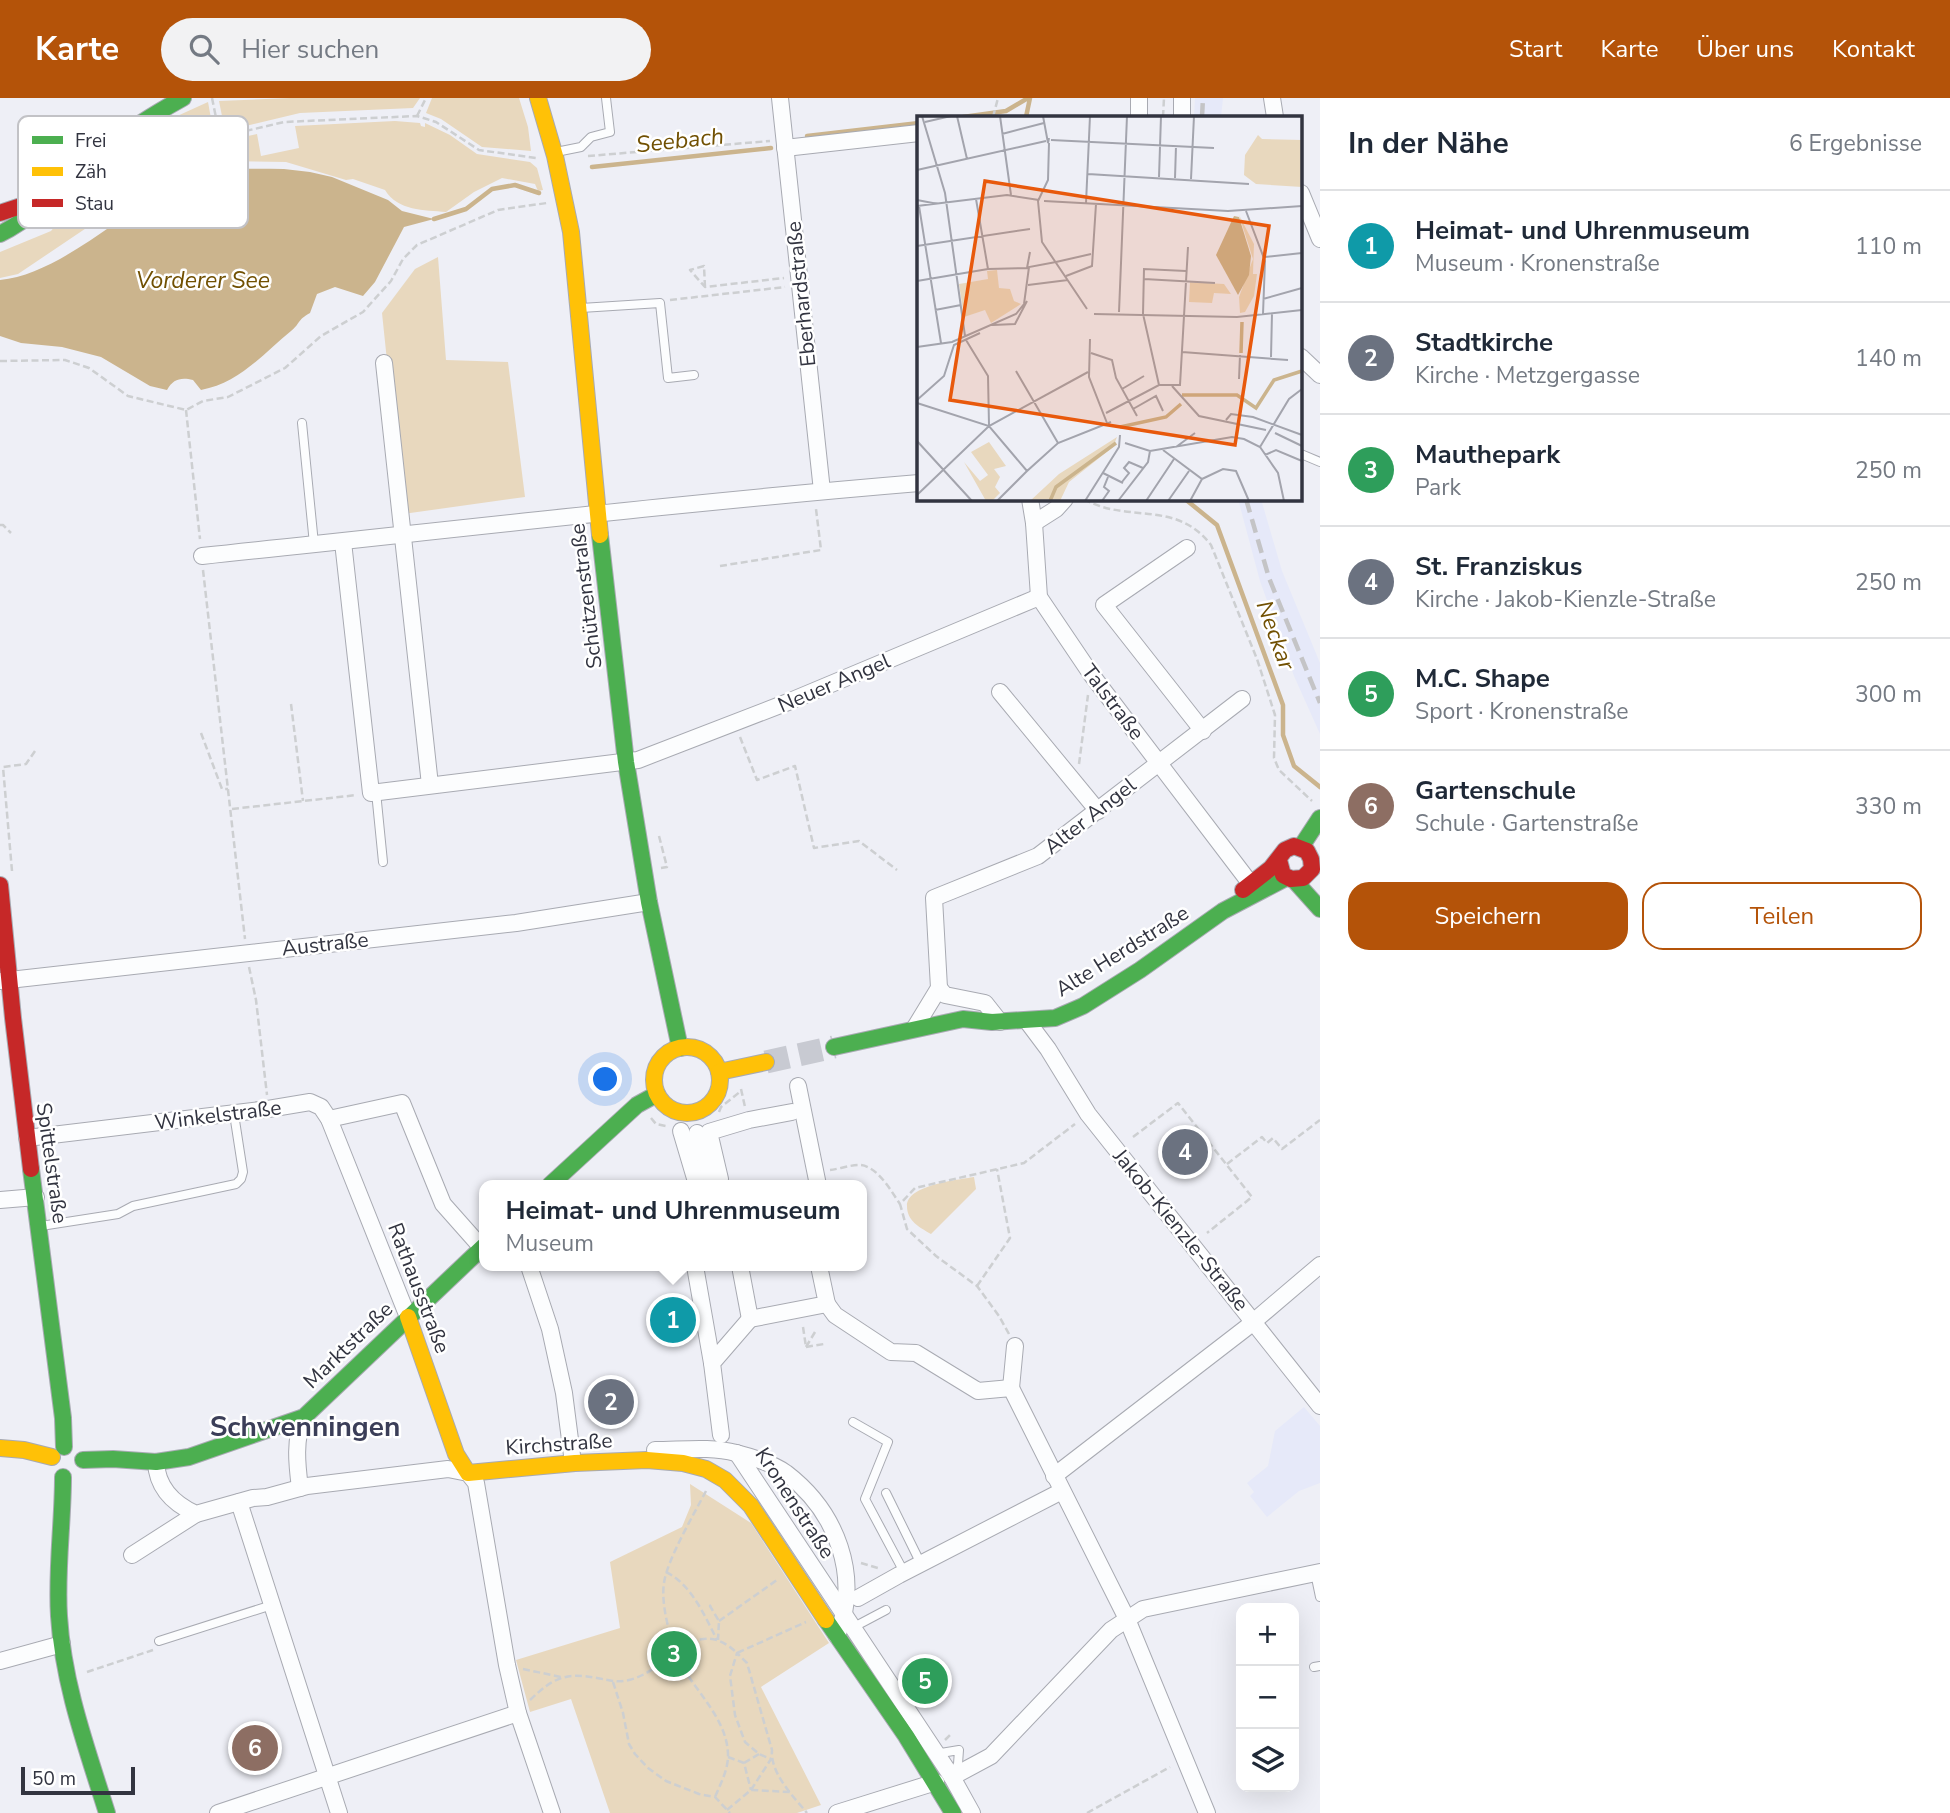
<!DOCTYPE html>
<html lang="de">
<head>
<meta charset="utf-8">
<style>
	:root { --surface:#fff; --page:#f2f2f3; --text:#1f2937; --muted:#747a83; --line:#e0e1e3; --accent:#b45309 }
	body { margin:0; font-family:"Nunito Sans",sans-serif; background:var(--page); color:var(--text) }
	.controls { position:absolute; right:21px; bottom:21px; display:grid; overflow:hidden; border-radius:14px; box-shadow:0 7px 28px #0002 }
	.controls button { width:63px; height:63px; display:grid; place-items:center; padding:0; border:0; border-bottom:2px solid var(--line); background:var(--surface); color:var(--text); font:35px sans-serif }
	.scale { position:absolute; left:21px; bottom:18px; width:114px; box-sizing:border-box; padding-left:7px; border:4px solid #323440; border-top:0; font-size:19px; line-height:24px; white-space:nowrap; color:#323440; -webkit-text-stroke:5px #fff; paint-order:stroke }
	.you { position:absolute; left:606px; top:982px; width:24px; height:24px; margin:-18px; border:5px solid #fff; border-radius:50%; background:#1a73e8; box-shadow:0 0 0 10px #1a73e833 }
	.badge { display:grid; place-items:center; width:46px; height:46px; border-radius:50%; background:var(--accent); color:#fff; font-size:23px; font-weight:700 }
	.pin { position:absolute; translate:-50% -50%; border:4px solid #fff; box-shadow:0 2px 7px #0006 }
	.popup { position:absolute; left:479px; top:1082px; width:388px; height:91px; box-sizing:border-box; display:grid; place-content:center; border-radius:14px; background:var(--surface); filter:drop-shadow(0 2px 5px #0005); font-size:23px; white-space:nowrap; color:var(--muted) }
	.popup b { font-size:26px; color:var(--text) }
	.popup::after { content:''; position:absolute; left:50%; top:100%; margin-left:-14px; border:14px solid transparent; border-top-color:var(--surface) }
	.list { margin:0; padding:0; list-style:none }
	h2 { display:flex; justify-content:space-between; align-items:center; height:91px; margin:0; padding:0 28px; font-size:30px }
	h2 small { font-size:23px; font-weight:400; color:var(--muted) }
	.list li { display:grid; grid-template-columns:46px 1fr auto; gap:21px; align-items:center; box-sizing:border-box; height:112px; padding:0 28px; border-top:2px solid var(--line) }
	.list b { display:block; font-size:26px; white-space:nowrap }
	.list p { margin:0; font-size:23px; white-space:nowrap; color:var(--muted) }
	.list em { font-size:23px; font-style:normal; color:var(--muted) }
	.actions { display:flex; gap:14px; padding:21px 28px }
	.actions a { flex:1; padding:16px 0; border:2px solid var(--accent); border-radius:21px; text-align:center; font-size:24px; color:var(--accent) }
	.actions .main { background:var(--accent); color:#fff }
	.icon { flex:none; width:38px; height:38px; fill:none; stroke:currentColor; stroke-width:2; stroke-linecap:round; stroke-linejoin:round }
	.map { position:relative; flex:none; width:1320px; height:1715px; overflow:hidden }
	header { display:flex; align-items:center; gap:42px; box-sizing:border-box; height:98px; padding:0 35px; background:var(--accent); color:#fff }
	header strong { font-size:33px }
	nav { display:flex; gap:38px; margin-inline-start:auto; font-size:24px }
	.search { width:490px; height:63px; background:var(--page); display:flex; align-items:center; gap:18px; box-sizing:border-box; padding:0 24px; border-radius:38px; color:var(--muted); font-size:26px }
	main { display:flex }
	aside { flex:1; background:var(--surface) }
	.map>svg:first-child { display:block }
	.built { fill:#e6e9f9 }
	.green { fill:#e8d8be }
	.water { fill:#cbb48d }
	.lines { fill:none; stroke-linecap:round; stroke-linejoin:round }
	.stream { stroke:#cbb48d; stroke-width:4.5 }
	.secondary-tunnel { stroke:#c8cad2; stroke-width:23; stroke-dasharray:23 11; stroke-linecap:butt }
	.lane-casing { stroke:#a8aab2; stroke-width:10 }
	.street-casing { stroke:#a8aab2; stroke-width:18 }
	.fast-casing { stroke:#a8aab2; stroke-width:18 }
	.slow-casing { stroke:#a8aab2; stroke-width:18 }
	.jam-casing { stroke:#a8aab2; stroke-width:18 }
	.path { stroke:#cdcfd1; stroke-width:2.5; stroke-dasharray:7 3.5; stroke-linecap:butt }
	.lane { stroke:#fcfdfe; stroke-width:8 }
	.street { stroke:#fcfdfe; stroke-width:16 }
	.fast { stroke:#4caf50; stroke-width:16 }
	.slow { stroke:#ffc107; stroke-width:16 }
	.jam { stroke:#c62828; stroke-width:16 }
	.rail { stroke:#c4c4c6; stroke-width:4.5; stroke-dasharray:14 7; stroke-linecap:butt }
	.labels { text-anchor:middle; stroke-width:5; stroke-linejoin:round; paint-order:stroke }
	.street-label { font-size:21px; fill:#323440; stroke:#fff }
	.water-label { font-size:23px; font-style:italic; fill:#715002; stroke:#fff }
	.district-label { font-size:28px; font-weight:bold; fill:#3b3e58; stroke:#fff }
	.inset-river { fill:none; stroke:#cbb48d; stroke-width:3.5 }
	.inset-road { fill:none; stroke:#a3a4ad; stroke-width:2 }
	.view { fill:#e8590c; fill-opacity:0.15; stroke:#e8590c; stroke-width:3.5 }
	.inset-edge { fill:none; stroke:#323440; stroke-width:3.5 }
	.key { fill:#fff; stroke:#c2c2c6; stroke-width:2 }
	.key-label { font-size:19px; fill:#323440 }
</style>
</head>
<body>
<header>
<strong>Karte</strong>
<div class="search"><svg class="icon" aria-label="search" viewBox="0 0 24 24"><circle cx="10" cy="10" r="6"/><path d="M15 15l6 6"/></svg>Hier suchen</div>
<nav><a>Start</a><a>Karte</a><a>Über uns</a><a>Kontakt</a></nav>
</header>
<main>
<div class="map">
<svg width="1320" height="1715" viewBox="0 0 1320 1715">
	<rect width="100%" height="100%" fill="#eeeff6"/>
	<g class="built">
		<path d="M1195 0H1223L1221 19H1194Z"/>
		<path d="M1238 401H1261L1282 473 1320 565V636L1294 578 1260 483Z"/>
		<path d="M1304 1309 1320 1328V1385L1299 1393 1267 1419 1250 1398 1254 1394 1247 1385 1268 1368 1275 1333Z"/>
	</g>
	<g class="green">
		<path d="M290 0H420L413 10 300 15 225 33 219 3Z"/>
		<path d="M432 0H519L528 29 531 53 482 49 441 21 426 15Z"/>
		<path d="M208 4 214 37 117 62 153 29Z"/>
		<path d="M395 23 420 25 421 28 425 29V25L450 37 477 56 530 64 537 70 543 92 538 93 535 86 502 80 474 94 446 114C424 112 398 113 385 92L353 81 346 82 286 64 212 63 179 71 119 108 18 176 0 180V154L51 133 89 87 119 70 218 44 219 47 225 46V43L257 36 261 58 299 50 295 28Z"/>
		<path d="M438 159 446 262 508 264 525 399 403 416 382 215 415 171Z"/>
		<path d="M974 1079 976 1091 931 1136C919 1129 907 1123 907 1108 907 1087 957 1082 974 1079Z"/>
		<path d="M690 1386 751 1425 829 1545 761 1589 821 1707 797 1715H610L571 1601 530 1614 516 1562 620 1530 610 1464 682 1429 691 1407Z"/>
	</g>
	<path class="water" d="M284 71 310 74 332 79 388 102 402 113 434 121 404 129 375 184 363 198 335 189 317 196 310 215C297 222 300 226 291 233 262 257 239 285 201 292L193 282C181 279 173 281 167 292L150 288 101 259 62 249 21 245 0 238V182C54 177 112 124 159 96 170 90 181 82 193 78 221 69 255 71 284 71Z"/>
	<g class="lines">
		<g class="stream">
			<path d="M963 19 1006 13 1028 0"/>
			<path d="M1026 19 1030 0"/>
			<path d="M807 38 919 25"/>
			<path d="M592 69 771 50"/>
			<path d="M434 121 466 111 492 91 515 87 539 95"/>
			<path d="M1185 401 1217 427 1283 607V637L1294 668 1320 689"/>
		</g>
		<path class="secondary-tunnel" d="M766 964 834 949"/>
		<g class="lane-casing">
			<g id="lane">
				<path d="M556 54 581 49 591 39 610 34 606 0"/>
				<path d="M581 210 660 205 668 280 694 277"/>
				<path d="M302 325 314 446"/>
				<path d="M1301 356 1320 364"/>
				<path d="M376 694 383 764"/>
				<path d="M41 1128 118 1116 133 1108 236 1086 241 1081 243 1074 234 1016"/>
				<path d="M853 1324 888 1344 865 1401 904 1474"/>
				<path d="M886 1395 921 1466"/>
				<path d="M1315 1475 1320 1499"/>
				<path d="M852 1530 886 1512"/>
				<path d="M159 1543 272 1507"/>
				<path d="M1314 1569 1320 1568"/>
				<path d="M935 1656 959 1652 958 1666 953 1677"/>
			</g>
		</g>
		<g class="street-casing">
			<g id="street">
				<path d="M780 0 822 393"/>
				<path d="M1139 0V19"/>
				<path d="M1272 0 1275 19"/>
				<path d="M1182 19V0"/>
				<path d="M785 50 919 35"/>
				<path d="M1301 95 1320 141"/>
				<path d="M1301 259 1320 277"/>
				<path d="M384 265 430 687"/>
				<path d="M1030 401 1034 425 1039 499 1091 576 1250 785"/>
				<path d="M1034 425 1056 411 1065 401"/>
				<path d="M343 444 371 695 638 662 788 604 1039 499"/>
				<path d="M1187 450 1104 507 1203 633"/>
				<path d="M202 458C441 433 679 405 919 385"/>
				<path d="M1000 594 1098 713"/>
				<path d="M0 883 516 825 649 804"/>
				<path d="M939 890 945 897 985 905 1000 924"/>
				<path d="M1027 923 1048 951 1088 1016 1320 1308"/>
				<path d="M914 931 939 890 934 800 1038 758 1242 601"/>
				<path d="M798 988 818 1087"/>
				<path d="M329 1021 402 1005 443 1106 482 1150"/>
				<path d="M681 1033 697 1087"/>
				<path d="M697 1035 710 1078"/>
				<path d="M27 1040 268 1011 310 1004 321 1009 329 1021 408 1219"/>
				<path d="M720 1081 709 1034 749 1022 792 1014"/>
				<path d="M0 1102 36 1099"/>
				<path d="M529 1168 550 1231 564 1295 573 1365"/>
				<path d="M695 1168 712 1265"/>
				<path d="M740 1168 750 1221 827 1206 819 1168"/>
				<path d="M827 1206 835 1217 891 1254 916 1255 978 1293 1011 1290 1127 1521 1207 1715"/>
				<path d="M1011 1290 1015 1248"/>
				<path d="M721 1337 712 1265 750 1221"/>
				<path d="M655 1352C681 1352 711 1348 736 1355 752 1359 772 1365 786 1375 837 1414 861 1478 837 1538"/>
				<path d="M737 1355 952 1679 972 1715"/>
				<path d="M156 1364C157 1390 174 1406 196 1416L253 1400 267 1399 307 1388 448 1371 468 1375 476 1385 507 1567 518 1615 552 1715"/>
				<path d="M1054 1378 1246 1230 1320 1167"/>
				<path d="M300 1390C297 1367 294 1341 304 1319"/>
				<path d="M239 1404 339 1715"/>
				<path d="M132 1457 196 1416"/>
				<path d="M858 1500 899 1477 1062 1393"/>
				<path d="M0 1563 62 1546"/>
				<path d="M952 1679 991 1658 1111 1532 1143 1511 1320 1474"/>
				<path d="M218 1715 518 1615"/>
				<path d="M837 1715 936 1684"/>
			</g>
		</g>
		<g class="fast-casing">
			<g id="fast">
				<path d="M0 136C41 115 71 80 106 51 129 31 156 15 183 0"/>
				<path d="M600 437 626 664 649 804 680 950"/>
				<path d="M1301 749 1320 720"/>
				<path d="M1294 782 1320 811"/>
				<path d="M834 949 963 921 992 924 1055 920 1083 908 1140 872 1223 813 1286 780"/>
				<path d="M31 1071 63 1320 64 1349"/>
				<path d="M550 1087 637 1007 657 996"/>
				<path d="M83 1362 113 1361 156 1364 189 1359 304 1319 484 1148"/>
				<path d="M63 1379C63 1425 56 1472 59 1518 63 1586 87 1651 107 1715"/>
				<path d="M826 1522 906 1638 953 1715"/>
			</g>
		</g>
		<g class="slow-casing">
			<g id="slow">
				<path d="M538 0 555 58 571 134 600 437"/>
				<circle cx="687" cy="982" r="33"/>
				<path d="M719 974 766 964"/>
				<path d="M408 1219 456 1356 468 1375 575 1365 647 1362 683 1365 706 1371 725 1382 751 1408 826 1522"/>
				<path d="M0 1350 24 1352 52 1359"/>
			</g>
		</g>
		<g class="jam-casing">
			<g id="jam">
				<path d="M0 115 36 103"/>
				<path d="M0 787 13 920 31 1071"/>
				<path d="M1243 792 1271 770 1285 752 1294 748 1307 753 1311 761 1312 771 1303 780 1291 781 1283 777 1279 762"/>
			</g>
		</g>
		<g class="path">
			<path d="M212 0 220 39"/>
			<path d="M417 18 426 0"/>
			<path d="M993 19 998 0"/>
			<path d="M1163 19 1164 0"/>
			<path d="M588 58 770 43"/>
			<path d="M114 69 220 39 284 24 417 18 436 24 479 52 536 60"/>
			<path d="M705 189 704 168 690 172 705 189 784 180"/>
			<path d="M670 202 785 189"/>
			<path d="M0 263 65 262 89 270 128 298 186 312 203 303 228 299 285 270 321 238 363 214 391 183 403 161 417 147 498 112 547 105"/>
			<path d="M186 312 200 441"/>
			<path d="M1084 401C1127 426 1176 401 1211 447L1257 561 1275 617 1274 660 1279 672 1312 703"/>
			<path d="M0 427H3L11 435"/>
			<path d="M720 468 821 452 816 411"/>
			<path d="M203 472 245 841"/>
			<path d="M291 606 303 703"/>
			<path d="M201 635 222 691H228"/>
			<path d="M740 639 757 682 795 668 814 750 859 743 897 772"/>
			<path d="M1079 666 1088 597"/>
			<path d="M232 711 357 697"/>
			<path d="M659 738 667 769 661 770"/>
			<path d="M12 773 3 669 26 666 35 653"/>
			<path d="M249 869 256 902 267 997"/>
			<path d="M741 991 745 1009"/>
			<path d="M719 1014 721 1009 741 993"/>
			<path d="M651 1020 656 1026 666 1028"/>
			<path d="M1133 1039 1178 1005 1252 1099 1207 1135"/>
			<path d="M1227 1066 1262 1039 1267 1045 1273 1040 1282 1051 1320 1022"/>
			<path d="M830 1072C839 1071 850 1067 859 1067 877 1067 891 1093 900 1106"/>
			<path d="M977 1188 1010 1140 997 1071"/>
			<path d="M803 1229 806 1249"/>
			<path d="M1009 1236 999 1218 977 1188 936 1158 907 1131 900 1106 915 1090 1024 1065 1075 1026"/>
			<path d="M806 1249 824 1246"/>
			<path d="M806 1249 815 1234"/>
			<path d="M706 1393C694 1416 667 1462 664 1485 660 1508 673 1553 685 1573 702 1600 728 1625 728 1658 728 1672 720 1687 715 1699"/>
			<path d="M861 1465 878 1470"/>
			<path d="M666 1474C691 1486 705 1518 717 1542"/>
			<path d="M711 1507 710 1508 719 1523 718 1542"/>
			<path d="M719 1523 777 1482"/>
			<path d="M523 1571 561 1579"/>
			<path d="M87 1574 153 1552"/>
			<path d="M613 1584 623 1615 629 1646 635 1656 648 1670 666 1683 699 1696 715 1699 730 1715"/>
			<path d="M530 1602C553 1580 565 1574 597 1580 609 1582 616 1585 629 1582 669 1573 694 1514 737 1555L806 1524"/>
			<path d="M945 1642 951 1636"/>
			<path d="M728 1659 744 1665 751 1692"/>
			<path d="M744 1665 759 1656"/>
			<path d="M751 1692 771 1661 759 1656 745 1644 735 1617 730 1578 737 1555 747 1565 772 1652C770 1675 793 1698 807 1715"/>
			<path d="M727 1712 751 1692 790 1694"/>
			<path d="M1087 1715 1170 1669"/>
		</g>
		<use href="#lane" class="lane"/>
		<use href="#street" class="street"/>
		<use href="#fast" class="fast"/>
		<use href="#slow" class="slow"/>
		<use href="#jam" class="jam"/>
		<g class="rail">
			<path d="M1202 19 1203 0"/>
			<path d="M1246 401 1269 480 1320 605"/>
		</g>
	</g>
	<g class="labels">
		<g class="street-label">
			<text transform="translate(801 196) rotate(-96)" y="7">Eberhardstraße</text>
			<text transform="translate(586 498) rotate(-97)" y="7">Schützenstraße</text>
			<text transform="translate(834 585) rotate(-23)" y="7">Neuer Angel</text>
			<text transform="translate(1113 604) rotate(53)" y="7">Talstraße</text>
			<text transform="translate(1090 718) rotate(-38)" y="7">Alter Angel</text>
			<text transform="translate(325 846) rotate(-6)" y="7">Austraße</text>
			<text transform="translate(1122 853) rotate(-32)" y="7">Alte Herdstraße</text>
			<text transform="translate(218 1017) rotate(-7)" y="7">Winkelstraße</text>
			<text transform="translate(52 1065) rotate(82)" y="7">Spittelstraße</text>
			<text transform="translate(1181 1132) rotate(51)" y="7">Jakob-Kienzle-Straße</text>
			<text transform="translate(419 1190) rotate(69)" y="7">Rathausstraße</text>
			<text transform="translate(348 1247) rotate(-44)" y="7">Marktstraße</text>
			<text transform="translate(559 1346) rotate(-4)" y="7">Kirchstraße</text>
			<text transform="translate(795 1405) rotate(57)" y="7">Kronenstraße</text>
		</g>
		<g class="water-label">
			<text transform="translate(680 42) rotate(-6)" y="8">Seebach</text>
			<text x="203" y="190">Vorderer See</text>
			<text transform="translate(1276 537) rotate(70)" y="8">Neckar</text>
		</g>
		<g class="district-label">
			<text x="305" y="1338">Schwenningen</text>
		</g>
	</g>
	<g transform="translate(917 18)">
		<rect width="385" height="385" fill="#eeeff6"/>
		<path d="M341 19 345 23 385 24V71L339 68 327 59 328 39ZM322 99 337 128 336 158H340L337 180 328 196 323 197 322 181 336 143ZM80 154 82 172 93 173 97 185 104 188 74 207 68 194 47 201 42 168 71 163 70 155ZM273 166 307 168 314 178 297 177 295 187 272 186ZM200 321 196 331 152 366 143 385H113L142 358ZM72 326 89 350 77 353 83 361 78 371 83 377 75 385H69L47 346 63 365 71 359 54 336Z" fill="#e8d8be"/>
		<path d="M317 100 322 101 334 140 332 159 321 179 299 139Z" fill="#cbb48d"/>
		<path class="inset-river" d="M324 237 325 206M265 279H320L339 292 357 264 385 255M203 311 249 301 264 288M133 385 139 371 199 327"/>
		<path class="inset-road" d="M5 0 28 77 48 220M40 0 50 43M83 0 94 79M126 0 131 27 132 22M8 6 34 0M85 18 127 7M134 24 297 32M132 27 131 64 121 85 125 126 170 193M0 54 129 25M171 58 332 68M242 61 244 0M258 62 259 30M274 63 277 0M59 83 71 153M0 84 21 88M127 85 311 95 385 90M169 87 173 0M0 90 90 79 122 84M2 90 24 227M329 95 348 145 346 198M0 130 113 113M348 141 385 137M139 146 174 138M149 160 175 150 179 88M227 163 298 167M0 165 71 153 110 152 113 136M111 169 151 164M346 183 385 172M18 194 44 189M202 196 210 0M177 198 320 201 385 194M76 209 98 208 110 185M173 223 172 261 190 307M49 224 71 260 72 309M0 231 35 226 99 198 107 188 112 151 139 146M265 236 371 244M174 237 195 244 199 262 220 300M354 241 355 197M99 255 141 327M322 263 323 239M242 269 226 198 227 153 269 155M255 270 282 300 349 314M205 273 227 260M0 284 27 260 37 229 63 217M0 287 72 310 110 355 141 327 194 306M216 293 239 280 246 295M189 297 242 269H263L271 131M309 304 314 298 336 301 385 319M358 317 385 330M0 325 55 385M208 327 233 335 315 321 327 323 343 331 361 357 367 385M259 331 278 317M343 331 372 283 385 273M246 334 285 363 306 353 319 355 332 385M348 339 359 334 385 345M186 357 206 367M205 366 212 357 207 352 212 346 226 352M0 379 72 310 171 256M80 385 110 355M168 385 202 331 203 319M185 385 192 375 187 371 191 361M201 385 231 346 233 335M229 385 257 343M251 385 272 355M273 385 285 363"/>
		<path class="view" d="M68 65 352 110 318 329 33 284Z"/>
		<rect width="385" height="385" class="inset-edge"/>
	</g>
	<rect x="18" y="18" width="230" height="112" rx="10" class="key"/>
	<rect x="32" y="38" width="31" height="8" fill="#4caf50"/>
	<rect x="32" y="69" width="31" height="9" fill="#ffc107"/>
	<rect x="32" y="101" width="31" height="8" fill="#c62828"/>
	<g class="key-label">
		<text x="75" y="49">Frei</text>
		<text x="75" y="80">Zäh</text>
		<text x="75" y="112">Stau</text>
	</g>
</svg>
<div class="controls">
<button>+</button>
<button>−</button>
<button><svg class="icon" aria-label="layers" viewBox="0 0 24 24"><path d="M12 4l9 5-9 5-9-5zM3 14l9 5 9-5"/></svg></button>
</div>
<div class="scale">50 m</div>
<div class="you"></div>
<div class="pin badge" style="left:673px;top:1222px;background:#0f9aa8">1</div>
<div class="popup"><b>Heimat- und Uhrenmuseum</b>Museum</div>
<div class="pin badge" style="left:611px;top:1304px;background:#6b7280">2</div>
<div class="pin badge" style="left:674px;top:1556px;background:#2e9e5b">3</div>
<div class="pin badge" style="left:1185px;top:1054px;background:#6b7280">4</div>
<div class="pin badge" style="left:925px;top:1583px;background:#2e9e5b">5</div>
<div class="pin badge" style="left:255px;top:1650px;background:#8d6e63">6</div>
</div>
<aside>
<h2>In der Nähe<small>6 Ergebnisse</small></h2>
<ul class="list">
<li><span class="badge" style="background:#0f9aa8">1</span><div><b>Heimat- und Uhrenmuseum</b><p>Museum · Kronenstraße</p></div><em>110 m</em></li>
<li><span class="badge" style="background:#6b7280">2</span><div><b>Stadtkirche</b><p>Kirche · Metzgergasse</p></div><em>140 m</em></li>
<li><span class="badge" style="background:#2e9e5b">3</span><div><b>Mauthepark</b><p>Park</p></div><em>250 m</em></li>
<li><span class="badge" style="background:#6b7280">4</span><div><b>St. Franziskus</b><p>Kirche · Jakob-Kienzle-Straße</p></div><em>250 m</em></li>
<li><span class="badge" style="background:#2e9e5b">5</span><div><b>M.C. Shape</b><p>Sport · Kronenstraße</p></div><em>300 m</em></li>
<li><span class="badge" style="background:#8d6e63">6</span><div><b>Gartenschule</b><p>Schule · Gartenstraße</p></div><em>330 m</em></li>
</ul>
<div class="actions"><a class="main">Speichern</a><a>Teilen</a></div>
</aside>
</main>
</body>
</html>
